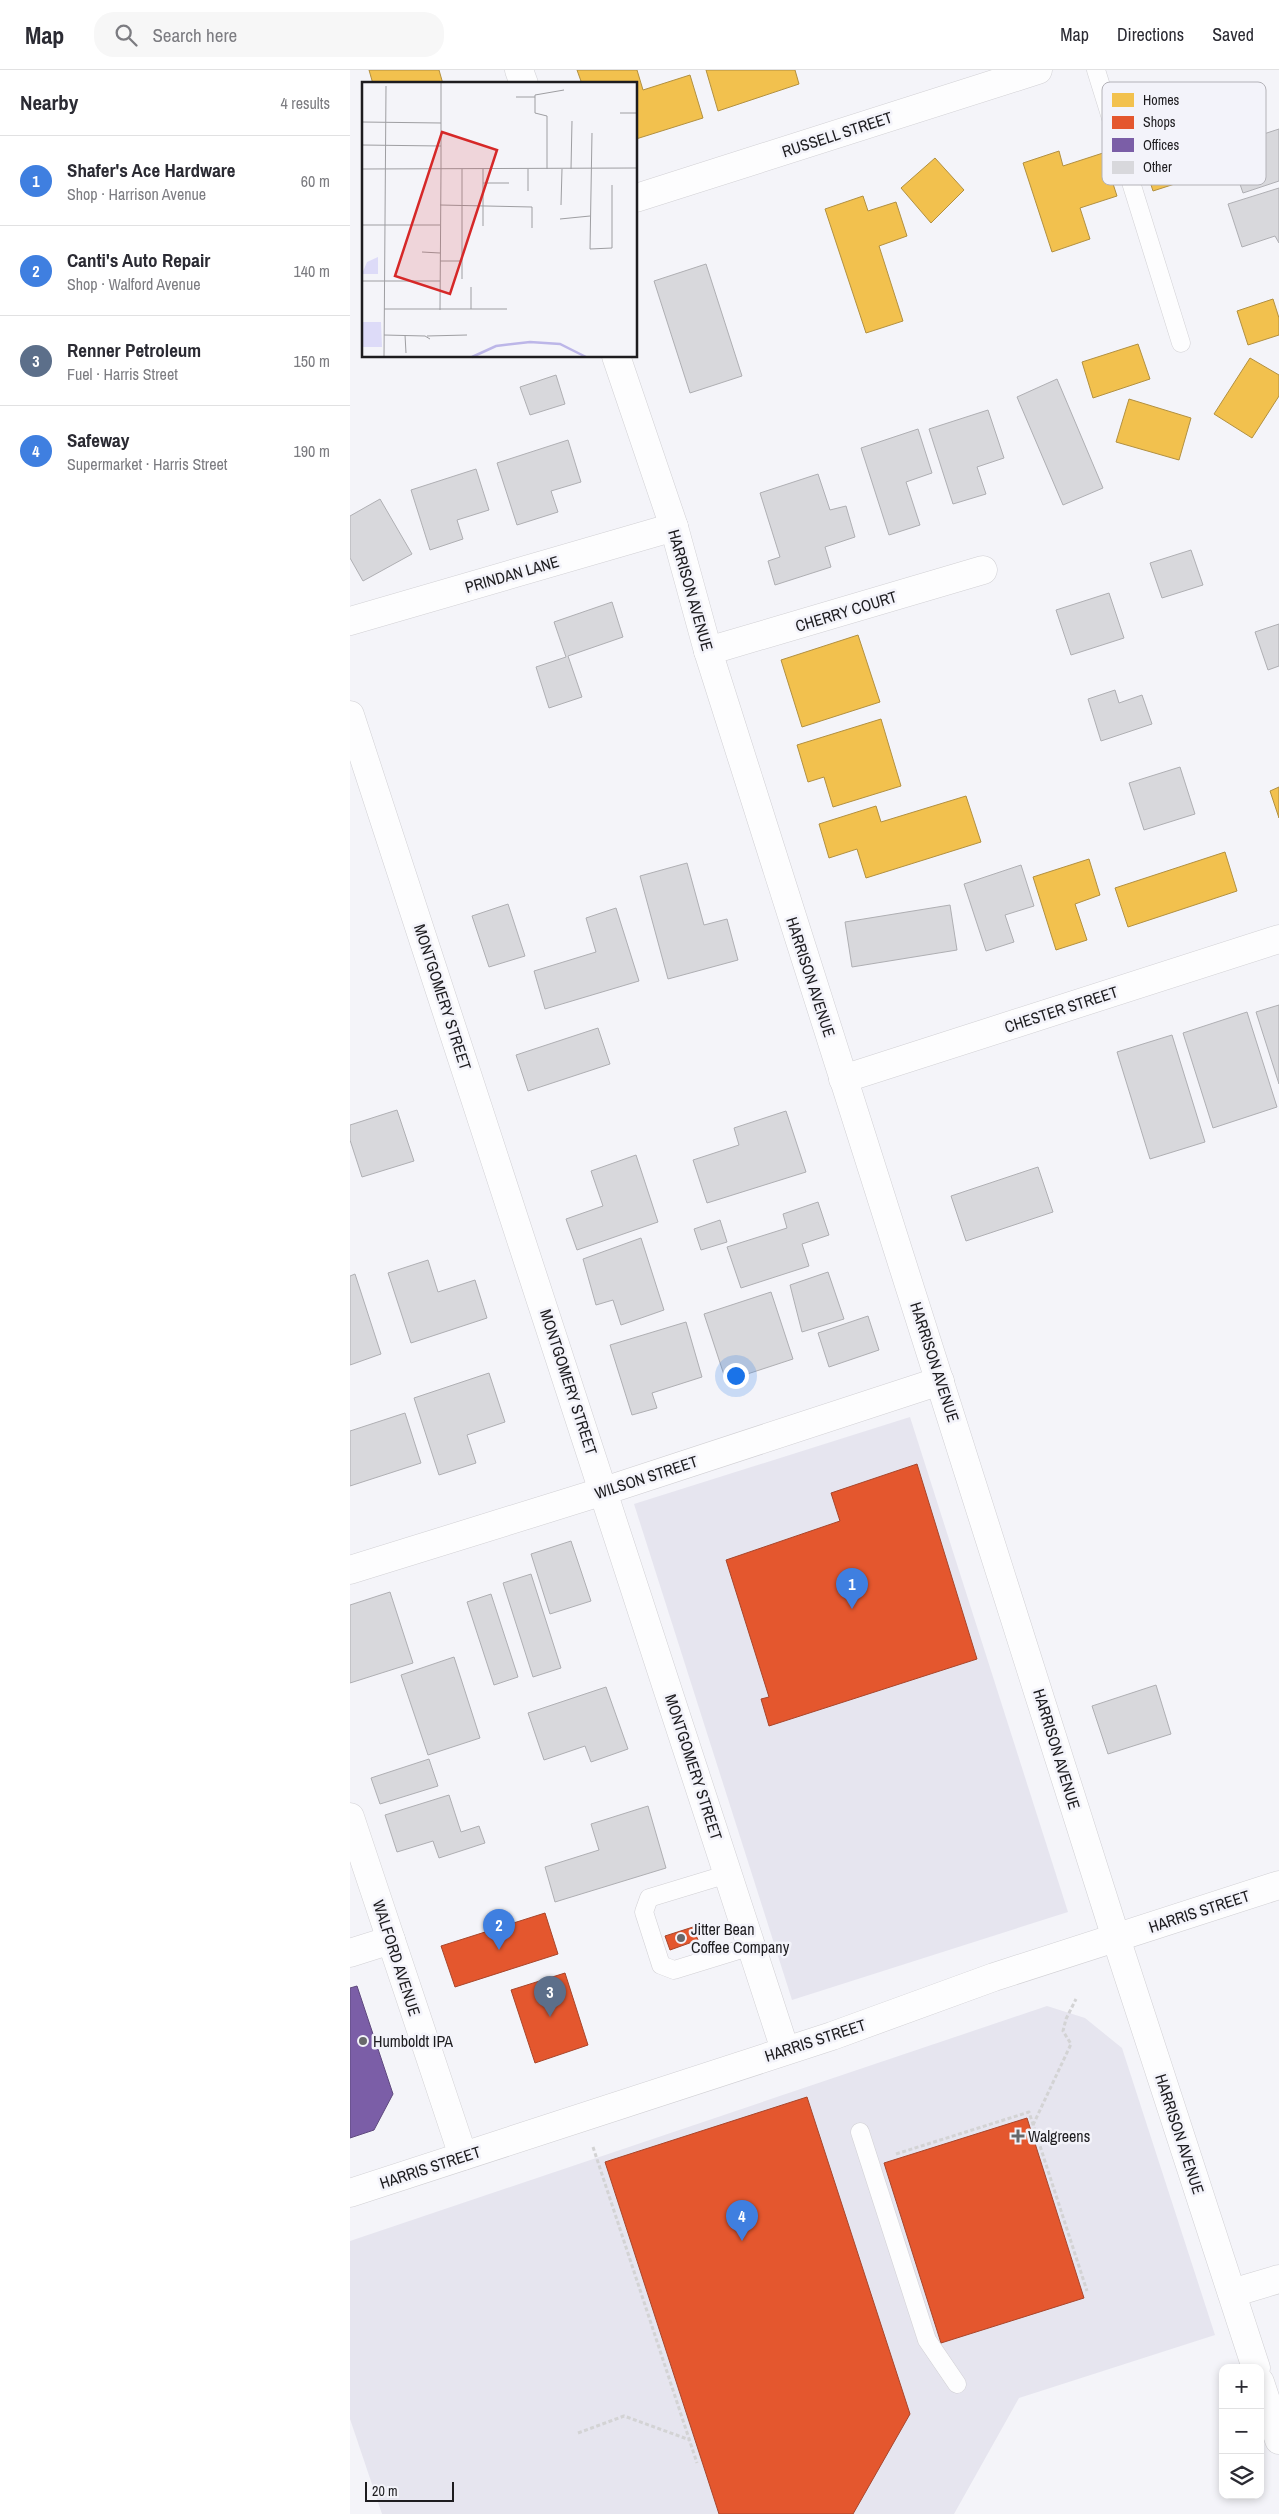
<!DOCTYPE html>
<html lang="en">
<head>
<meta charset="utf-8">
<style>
	:root { --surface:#fff; --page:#f7f7f7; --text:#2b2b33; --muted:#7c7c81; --line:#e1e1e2; --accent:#0b8043 }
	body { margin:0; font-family:"Archivo Narrow",sans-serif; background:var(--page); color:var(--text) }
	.controls { position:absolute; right:15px; bottom:15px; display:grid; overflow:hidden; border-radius:10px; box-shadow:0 2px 8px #0003 }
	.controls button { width:45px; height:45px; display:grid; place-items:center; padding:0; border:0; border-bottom:1px solid var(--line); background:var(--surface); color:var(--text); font:25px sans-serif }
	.scale { position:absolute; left:15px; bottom:12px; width:89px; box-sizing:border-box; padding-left:5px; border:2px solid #1d1c1f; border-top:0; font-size:14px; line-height:18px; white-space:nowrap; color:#1d1c1f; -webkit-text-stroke:4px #f3f3fa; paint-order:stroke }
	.you { position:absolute; left:385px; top:1305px; width:18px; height:18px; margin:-12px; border:4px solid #fff; border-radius:50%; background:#1a73e8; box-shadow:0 0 0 8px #1a73e833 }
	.badge { display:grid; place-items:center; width:32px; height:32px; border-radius:50%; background:var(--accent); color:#fff; font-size:16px; font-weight:700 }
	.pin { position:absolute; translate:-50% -41px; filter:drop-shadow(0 1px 2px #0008) }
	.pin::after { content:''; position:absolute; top:26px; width:18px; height:15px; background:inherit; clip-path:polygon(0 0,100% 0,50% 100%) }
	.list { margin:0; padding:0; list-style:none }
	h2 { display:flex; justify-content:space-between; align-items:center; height:65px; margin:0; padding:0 20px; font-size:21px }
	h2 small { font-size:16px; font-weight:400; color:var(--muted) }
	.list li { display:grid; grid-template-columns:32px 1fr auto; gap:15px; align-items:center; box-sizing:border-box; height:90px; padding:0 20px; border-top:1px solid var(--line) }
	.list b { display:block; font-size:19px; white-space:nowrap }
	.list p { margin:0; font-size:16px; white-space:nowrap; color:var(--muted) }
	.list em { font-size:16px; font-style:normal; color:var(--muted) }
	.icon { flex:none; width:28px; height:28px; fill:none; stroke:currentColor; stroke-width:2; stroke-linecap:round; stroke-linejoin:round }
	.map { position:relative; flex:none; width:929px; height:2444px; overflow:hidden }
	header { display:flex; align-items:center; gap:30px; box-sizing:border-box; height:70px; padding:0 25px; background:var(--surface); border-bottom:1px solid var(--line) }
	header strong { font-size:24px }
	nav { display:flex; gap:28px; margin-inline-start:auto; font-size:18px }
	.search { width:350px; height:45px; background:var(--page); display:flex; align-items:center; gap:12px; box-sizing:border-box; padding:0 18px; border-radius:20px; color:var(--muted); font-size:19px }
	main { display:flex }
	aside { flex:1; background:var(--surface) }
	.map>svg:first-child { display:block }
	.built { fill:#e6e5ef }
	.homes { fill:#f2c14e; stroke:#b29040 }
	.shops { fill:#e4572e; stroke:#a8452a }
	.offices { fill:#7b5ea7; stroke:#5f4a7e }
	.building { fill:#d8d8dc; stroke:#afafb3 }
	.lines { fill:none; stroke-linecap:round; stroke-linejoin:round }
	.lane-casing { stroke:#d1d0d4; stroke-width:19 }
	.street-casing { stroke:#d1d0d4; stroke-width:29 }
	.secondary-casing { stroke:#d1d0d4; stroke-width:29 }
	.path { stroke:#d3d3d4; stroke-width:3; stroke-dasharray:4 2.5; stroke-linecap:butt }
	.lane { stroke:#fdfdfe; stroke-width:18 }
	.street { stroke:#fdfdfe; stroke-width:28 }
	.secondary { stroke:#fdfdfe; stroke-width:28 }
	.poi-dot { fill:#68686b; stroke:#f3f3fa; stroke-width:2 }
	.labels { text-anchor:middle; stroke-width:5; stroke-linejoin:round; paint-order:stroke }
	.street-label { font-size:16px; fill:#1d1c1f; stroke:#f3f3fa }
	.poi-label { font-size:16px; fill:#1d1c1f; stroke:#f3f3fa; text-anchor:start }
	.inset-river { fill:none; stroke:#bcb6e8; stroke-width:2.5 }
	.inset-road { fill:none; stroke:#9e9ea2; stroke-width:1 }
	.view { fill:#d62828; fill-opacity:0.15; stroke:#d62828; stroke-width:2.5 }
	.inset-edge { fill:none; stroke:#1d1c1f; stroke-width:2.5 }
	.key { fill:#f3f3fa; stroke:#b3b2b8; stroke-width:1 }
	.key-label { font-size:14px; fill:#1d1c1f }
</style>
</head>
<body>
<header>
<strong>Map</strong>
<div class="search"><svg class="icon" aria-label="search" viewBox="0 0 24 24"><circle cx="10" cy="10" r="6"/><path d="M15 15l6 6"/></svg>Search here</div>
<nav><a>Map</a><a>Directions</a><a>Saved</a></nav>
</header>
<main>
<aside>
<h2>Nearby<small>4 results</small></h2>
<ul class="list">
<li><span class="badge" style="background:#3f7fe0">1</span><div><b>Shafer's Ace Hardware</b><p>Shop · Harrison Avenue</p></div><em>60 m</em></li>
<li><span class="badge" style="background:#3f7fe0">2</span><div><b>Canti's Auto Repair</b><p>Shop · Walford Avenue</p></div><em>140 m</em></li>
<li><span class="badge" style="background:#5c6f8a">3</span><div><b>Renner Petroleum</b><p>Fuel · Harris Street</p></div><em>150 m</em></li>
<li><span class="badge" style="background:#3f7fe0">4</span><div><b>Safeway</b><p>Supermarket · Harris Street</p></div><em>190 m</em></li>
</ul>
</aside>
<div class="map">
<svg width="929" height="2444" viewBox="0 0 929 2444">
	<rect width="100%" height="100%" fill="#f4f4f9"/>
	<g class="built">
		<path d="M560 1347 718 1842 442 1930 284 1434Z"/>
		<path d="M697 1936 735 1948 772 1978 865 2265 669 2328 604 2444H32L0 2349V2171Z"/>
	</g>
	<g class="homes">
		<path d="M19 0H89L93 14H23Z"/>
		<path d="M227 0H287L293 20 340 5 353 48 286 69V14H232Z"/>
		<path d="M356 0H445L449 14 368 41Z"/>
		<path d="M811 34 820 61 858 49 874 98 803 121 778 44Z"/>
		<path d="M709 81 713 96 753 83 767 126 730 138 740 169 702 182 673 93Z"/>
		<path d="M585 88 614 120 581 153 551 118Z"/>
		<path d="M513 126 518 141 546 132 557 166 529 176 553 251 516 263 475 139Z"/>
		<path d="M923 229 929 248V265L898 275 887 241Z"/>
		<path d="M788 274 800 309 743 328 732 292Z"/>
		<path d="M900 288 929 305V326L902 368 864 344Z"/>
		<path d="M779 329 841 348 829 390 766 372Z"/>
		<path d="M508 565 530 632 452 657 431 590Z"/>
		<path d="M531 649 551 716 483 737 474 707 458 712 447 675Z"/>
		<path d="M929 717V748L920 721Z"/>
		<path d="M616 726 631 772 516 808 507 779 479 788 469 754 526 736 531 752Z"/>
		<path d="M875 782 887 821 778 857 765 818Z"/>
		<path d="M739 789 750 825 725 834 737 870 706 880 683 807Z"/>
	</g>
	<g class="shops">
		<path d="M567 1394 627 1589 419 1656 411 1629 419 1627 376 1490 490 1451 481 1423Z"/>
		<path d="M195 1843 208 1884 105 1917 91 1876Z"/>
		<path d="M343 1857 348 1870 320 1880 315 1866Z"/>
		<path d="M215 1903 238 1975 185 1993 161 1920Z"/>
		<path d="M457 2027 560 2344 503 2444H369L255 2092Z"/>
		<path d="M677 2048 734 2228 591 2273 534 2093Z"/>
	</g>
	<path class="offices" d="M7 1916 43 2024 24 2060 0 2068V1918Z"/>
	<g class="building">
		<path d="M929 59V111L893 123 877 76Z"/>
		<path d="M929 118V173L925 166 892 177 878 134Z"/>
		<path d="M356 194 392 306 340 323 304 211Z"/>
		<path d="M206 305 215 334 180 345 170 317Z"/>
		<path d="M707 309 753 418 713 435 667 327Z"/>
		<path d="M638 340 654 388 627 397 636 424 603 434 579 359Z"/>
		<path d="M568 359 582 403 556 412 570 455 539 465 511 378Z"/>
		<path d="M218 370 231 412 201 421 208 442 167 455 147 393Z"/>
		<path d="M126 399 139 440 107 450 113 469 80 480 61 420Z"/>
		<path d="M468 404 480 440 496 436 505 467 475 477 481 497 425 515 418 491 430 487 410 423Z"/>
		<path d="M30 429 62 484 13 511 0 488V446Z"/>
		<path d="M841 480 853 515 812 528 800 493Z"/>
		<path d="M759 523 774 568 721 585 706 540Z"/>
		<path d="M262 532 273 567 218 586 232 627 199 638 186 597 216 587 204 552Z"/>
		<path d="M929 554V596L918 600 905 562Z"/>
		<path d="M765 620 769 633 792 625 802 654 751 671 738 629Z"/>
		<path d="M830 697 845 744 794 760 779 713Z"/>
		<path d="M337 793 354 855 377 849 388 890 318 909 290 806Z"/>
		<path d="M671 795 684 836 655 845 664 872 636 881 614 814Z"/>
		<path d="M158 834 175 886 139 897 122 846Z"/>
		<path d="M600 835 607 880 502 897 495 852Z"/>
		<path d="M266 838 289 911 195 939 184 901 246 882 236 848Z"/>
		<path d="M929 935V1014L906 942Z"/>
		<path d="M897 942 927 1037 863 1058 833 963Z"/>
		<path d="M248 958 260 994 178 1021 166 985Z"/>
		<path d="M822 965 855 1072 800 1089 767 982Z"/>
		<path d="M47 1040 64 1091 12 1107 0 1070V1055Z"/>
		<path d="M436 1041 456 1102 357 1133 343 1090 389 1075 384 1058Z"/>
		<path d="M286 1085 308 1152 227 1180 216 1149 253 1136 241 1101Z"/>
		<path d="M688 1097 703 1142 616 1171 601 1126Z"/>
		<path d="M468 1132 479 1165 452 1174 459 1196 391 1218 377 1177 437 1158 433 1144Z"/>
		<path d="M370 1150 377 1172 351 1180 344 1159Z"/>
		<path d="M291 1168 314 1240 271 1255 263 1230 246 1235 233 1189Z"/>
		<path d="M78 1190 88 1222 125 1210 137 1248 61 1273 38 1203Z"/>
		<path d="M478 1202 494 1249 452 1262 440 1215Z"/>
		<path d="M5 1204 31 1284 0 1295V1206Z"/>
		<path d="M421 1222 443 1289 376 1311 354 1244Z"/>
		<path d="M518 1246 529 1280 479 1297 468 1263Z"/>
		<path d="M336 1252 352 1307 302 1323 307 1338 282 1345 260 1275Z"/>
		<path d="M139 1303 155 1352 117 1365 126 1393 89 1405 64 1328Z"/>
		<path d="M55 1343 71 1393 0 1416V1361Z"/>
		<path d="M221 1471 241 1531 200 1544 181 1484Z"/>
		<path d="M181 1504 211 1598 183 1607 153 1513Z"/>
		<path d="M40 1522 63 1593 0 1613V1535Z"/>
		<path d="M141 1524 168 1607 144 1615 117 1532Z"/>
		<path d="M104 1587 130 1668 78 1685 51 1605Z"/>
		<path d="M806 1615 821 1664 758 1684 742 1636Z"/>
		<path d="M256 1617 278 1679 241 1692 235 1676 194 1690 178 1643Z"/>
		<path d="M79 1689 88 1716 30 1734 21 1708Z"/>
		<path d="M99 1725 111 1762 129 1756 135 1773 89 1788 83 1771 47 1782 35 1745Z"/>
		<path d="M298 1736 316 1798 205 1832 195 1797 249 1780 241 1754Z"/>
	</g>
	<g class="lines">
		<g class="lane-casing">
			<g id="lane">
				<path d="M746 0 831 273"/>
				<path d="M378 1804 299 1828 294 1842 311 1895 324 1900 402 1876"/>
				<path d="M510 2062 577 2270 607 2314"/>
			</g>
		</g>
		<g class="street-casing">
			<g id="street">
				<path d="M286 128 688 0"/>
				<path d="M0 551 324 457"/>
				<path d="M358 581 633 500"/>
				<path d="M0 645 435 1980"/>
				<path d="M0 1500 254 1421 590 1311"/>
				<path d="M0 1747 113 2086"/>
				<path d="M0 1883 41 1870"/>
				<path d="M882 2223 929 2209"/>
			</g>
		</g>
		<g class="secondary-casing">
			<g id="secondary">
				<path d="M169 0 174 14"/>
				<path d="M266 286 324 457 358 581 766 1868 906 2298"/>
				<path d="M493 1009 929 869"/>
				<path d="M0 2123 482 1966 644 1907 929 1815"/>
				<path d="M910 2312 929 2370"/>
			</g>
		</g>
		<g class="path">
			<path d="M683 2055 721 1974 713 1961 716 1949 726 1929"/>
			<path d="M243 2077 347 2393"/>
			<path d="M546 2084 679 2042 737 2221"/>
			<path d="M228 2363 274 2346 340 2370"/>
		</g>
		<use href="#lane" class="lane"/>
		<use href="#street" class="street"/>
		<use href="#secondary" class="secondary"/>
	</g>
	<g class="poi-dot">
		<circle cx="331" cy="1868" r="5"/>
		<circle cx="13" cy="1971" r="5"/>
		<path d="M665.5 2058.5h5v5h5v5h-5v5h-5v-5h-5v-5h5z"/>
	</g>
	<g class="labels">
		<g class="street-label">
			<text transform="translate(487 64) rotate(-18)" y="6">RUSSELL STREET</text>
			<text transform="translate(162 504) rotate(-16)" y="6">PRINDAN LANE</text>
			<text transform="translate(341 520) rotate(74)" y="6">HARRISON AVENUE</text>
			<text transform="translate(496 541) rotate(-17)" y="6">CHERRY COURT</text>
			<text transform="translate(461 907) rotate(72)" y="6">HARRISON AVENUE</text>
			<text transform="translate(93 927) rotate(72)" y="6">MONTGOMERY STREET</text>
			<text transform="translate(711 939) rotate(-18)" y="6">CHESTER STREET</text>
			<text transform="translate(585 1292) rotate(72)" y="6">HARRISON AVENUE</text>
			<text transform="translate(219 1312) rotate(72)" y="6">MONTGOMERY STREET</text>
			<text transform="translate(296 1407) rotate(-18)" y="6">WILSON STREET</text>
			<text transform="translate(707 1679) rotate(73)" y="6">HARRISON AVENUE</text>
			<text transform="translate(344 1697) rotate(72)" y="6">MONTGOMERY STREET</text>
			<text transform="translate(849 1841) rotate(-18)" y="6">HARRIS STREET</text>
			<text transform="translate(47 1888) rotate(72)" y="6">WALFORD AVENUE</text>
			<text transform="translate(465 1970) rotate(-18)" y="6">HARRIS STREET</text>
			<text transform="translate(830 2064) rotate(72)" y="6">HARRISON AVENUE</text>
			<text transform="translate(80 2097) rotate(-18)" y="6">HARRIS STREET</text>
		</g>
		<g class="poi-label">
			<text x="341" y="1865">Jitter Bean<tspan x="341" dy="18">Coffee Company</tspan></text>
			<text x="23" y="1977">Humboldt IPA</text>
			<text x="678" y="2072">Walgreens</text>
		</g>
	</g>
	<g transform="translate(12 12)">
		<rect width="275" height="275" fill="#f4f4f9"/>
		<path d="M16 175V192H0L5 180ZM0 240H19L20 265H0Z" fill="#dddbf8"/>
		<path class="inset-river" d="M110 275 134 264 168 260 198 262 224 275"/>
		<path class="inset-road" d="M154 15H173M258 31H275M0 40 79 41M230 51 228 167 250 166V103M0 63 79 64M0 87 275 86M79 87V0M121 87V144M185 87V34L173 31V13L202 8M209 87 210 39M121 101H147M166 109V87M78 123 170 125V146M199 123 200 87M198 137 228 134M0 143H78M60 170 78 171M78 179H100M100 197V87M0 199H78M109 205V227M22 227H145M78 228 79 87M22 253 63 254 68 257M43 253 44 271M65 254 105 253M22 275 24 4"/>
		<path class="view" d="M80 50 135 68 88 212 33 194Z"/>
		<rect width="275" height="275" class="inset-edge"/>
	</g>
	<rect x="752" y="12" width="164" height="103" rx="8" class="key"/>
	<rect x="762" y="23" width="22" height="14" fill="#f2c14e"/>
	<rect x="762" y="46" width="22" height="13" fill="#e4572e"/>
	<rect x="762" y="68" width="22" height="14" fill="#7b5ea7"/>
	<rect x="762" y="91" width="22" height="13" fill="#d8d8dc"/>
	<g class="key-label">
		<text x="793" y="35">Homes</text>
		<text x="793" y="57">Shops</text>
		<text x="793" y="80">Offices</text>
		<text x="793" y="102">Other</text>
	</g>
</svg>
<div class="controls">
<button>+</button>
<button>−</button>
<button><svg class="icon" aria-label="layers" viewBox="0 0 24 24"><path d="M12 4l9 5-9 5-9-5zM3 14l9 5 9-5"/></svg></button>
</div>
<div class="scale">20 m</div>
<div class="you"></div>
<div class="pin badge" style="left:502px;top:1539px;background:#3f7fe0">1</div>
<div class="pin badge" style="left:149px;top:1880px;background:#3f7fe0">2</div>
<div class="pin badge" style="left:200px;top:1947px;background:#5c6f8a">3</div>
<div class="pin badge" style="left:392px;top:2171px;background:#3f7fe0">4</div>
</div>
</main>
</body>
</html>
